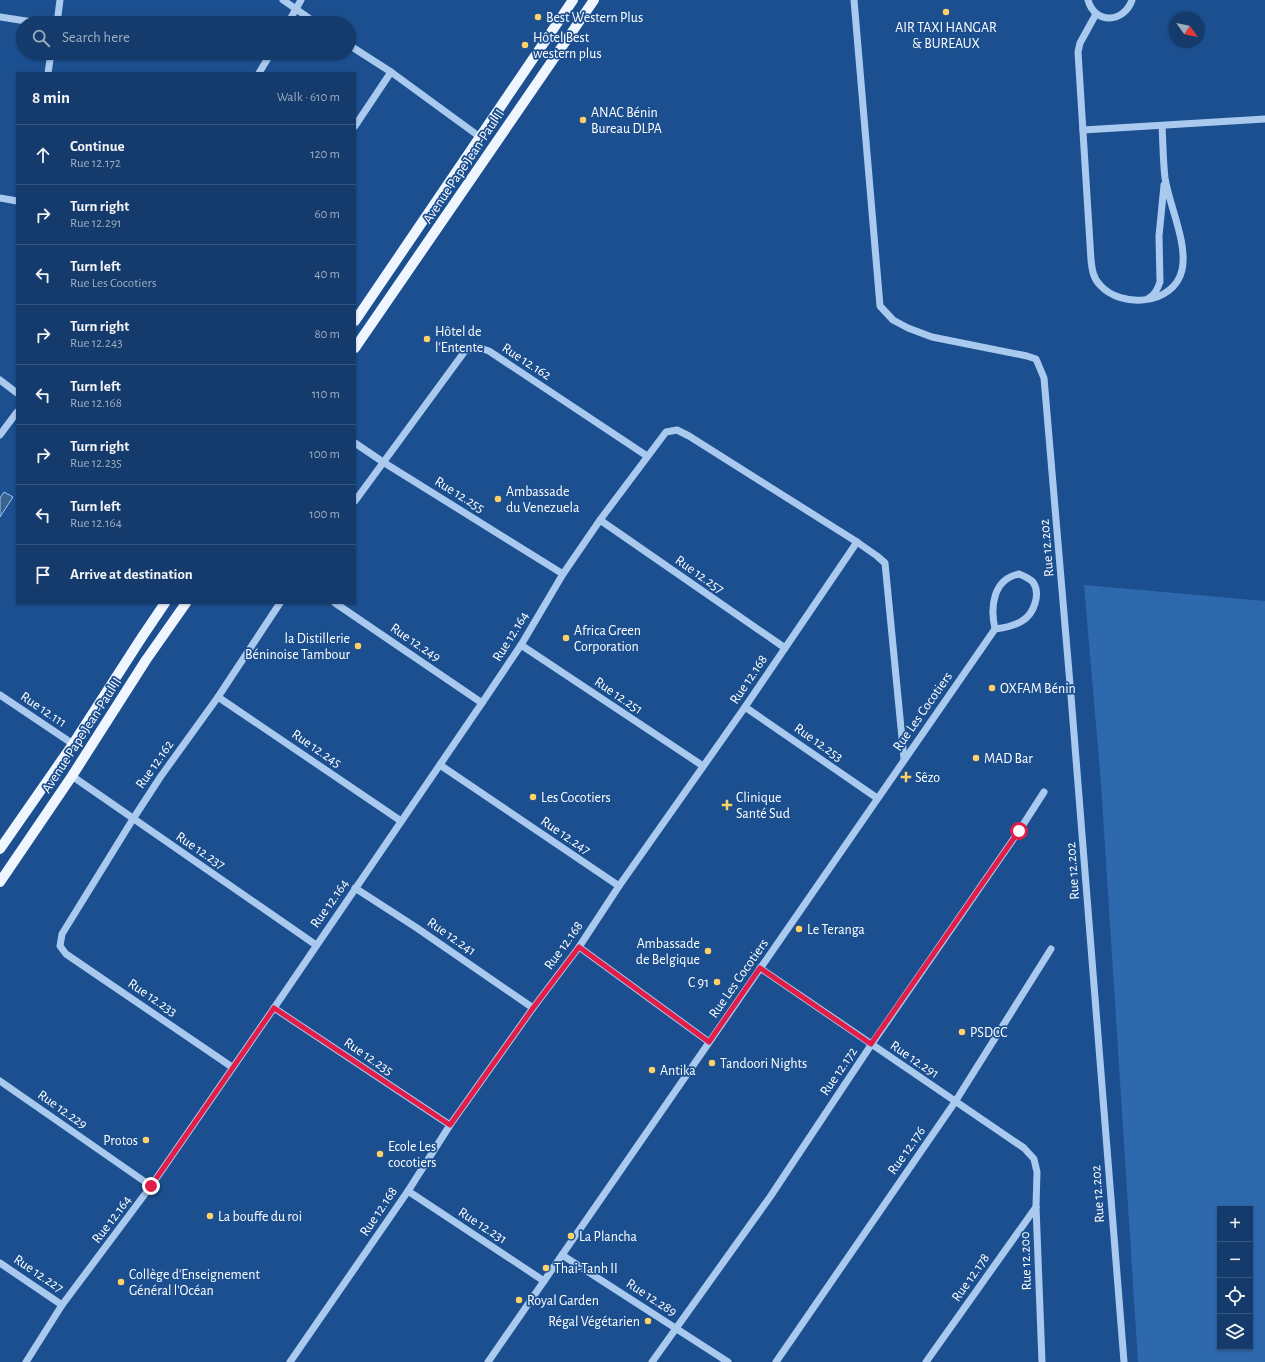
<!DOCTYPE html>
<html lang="en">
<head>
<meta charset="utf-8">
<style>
	:root { --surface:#143b6b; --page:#214673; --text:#f1f3f6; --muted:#9dadc1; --line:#33557e }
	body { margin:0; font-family:"Alegreya Sans",sans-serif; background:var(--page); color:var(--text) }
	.controls { position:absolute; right:12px; bottom:12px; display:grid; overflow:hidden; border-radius:0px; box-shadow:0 1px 3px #0004 }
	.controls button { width:36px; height:36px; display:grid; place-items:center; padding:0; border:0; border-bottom:1px solid var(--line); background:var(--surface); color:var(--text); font:20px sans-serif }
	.compass { position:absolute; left:1169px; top:12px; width:36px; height:36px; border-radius:50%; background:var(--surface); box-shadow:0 1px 3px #0004; rotate:123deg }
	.stop { position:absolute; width:12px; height:12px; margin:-9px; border:3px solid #e11d48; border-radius:50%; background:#fff }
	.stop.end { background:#e11d48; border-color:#fff; box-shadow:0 1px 4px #0008 }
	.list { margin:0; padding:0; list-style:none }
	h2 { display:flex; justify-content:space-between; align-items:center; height:52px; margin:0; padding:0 16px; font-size:17px }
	h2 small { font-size:13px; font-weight:400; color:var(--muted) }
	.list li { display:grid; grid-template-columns:26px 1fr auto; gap:12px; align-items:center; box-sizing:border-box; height:60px; padding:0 16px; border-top:1px solid var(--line) }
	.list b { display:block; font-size:15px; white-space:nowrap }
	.list p { margin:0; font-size:13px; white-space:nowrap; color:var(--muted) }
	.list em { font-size:13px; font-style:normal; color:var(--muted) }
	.icon { flex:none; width:22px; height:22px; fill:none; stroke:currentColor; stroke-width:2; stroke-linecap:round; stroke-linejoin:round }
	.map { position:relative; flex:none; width:1265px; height:1362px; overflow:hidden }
	.search { position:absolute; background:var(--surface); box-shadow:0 1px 3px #0004; left:16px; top:16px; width:340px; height:44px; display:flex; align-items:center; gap:10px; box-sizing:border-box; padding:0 14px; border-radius:22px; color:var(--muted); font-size:15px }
	.panel { position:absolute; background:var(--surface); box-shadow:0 1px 3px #0004; left:16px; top:72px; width:340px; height:532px; border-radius:0px }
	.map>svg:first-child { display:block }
	.green { fill:#2e69ad; fill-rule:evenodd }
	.water { fill:#3c6290; stroke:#9cc4f0 }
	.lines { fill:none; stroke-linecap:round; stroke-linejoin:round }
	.minor { stroke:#a9c9ee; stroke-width:7 }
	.major { stroke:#f0f6ff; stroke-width:10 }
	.route { stroke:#e11d48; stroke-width:5 }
	.poi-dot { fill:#ffd166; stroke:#1b4f8f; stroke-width:1.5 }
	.labels { text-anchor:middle; stroke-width:3.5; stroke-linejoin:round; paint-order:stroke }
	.poi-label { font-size:14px; fill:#fff; stroke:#1b4f8f; text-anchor:start }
	.street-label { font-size:14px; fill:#fff; stroke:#1b4f8f }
</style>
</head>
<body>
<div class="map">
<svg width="1265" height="1362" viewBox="0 0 1265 1362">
	<rect width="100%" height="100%" fill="#1b4f8f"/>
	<path class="green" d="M1084 585 1265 601V1362H1138L1101 784ZM1220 1209H1250V1347H1220Z"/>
	<path class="water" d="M4 492 13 497 0 517V498Z"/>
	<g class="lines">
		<g class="minor">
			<path d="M283 0 316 23"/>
			<path d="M854 0 880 306 893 320 908 328 932 337 1027 356 1036 359 1044 378 1071 696 1124 1362"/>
			<path d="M1088 0C1095 25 1124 23 1132 0"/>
			<path d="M1096 14 1080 43 1078 52 1091 260C1092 269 1093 278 1100 285 1121 309 1174 305 1182 270 1188 243 1169 205 1165 178 1163 161 1163 143 1162 126"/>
			<path d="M0 17 39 23"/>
			<path d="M57 23 60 0"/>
			<path d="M288 23 301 0"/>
			<path d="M349 45 391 72 480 137"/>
			<path d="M48 73 51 53"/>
			<path d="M259 73 271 53"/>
			<path d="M355 126 391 72"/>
			<path d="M1083 130 1265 119"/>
			<path d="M0 198 17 201"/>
			<path d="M1149 298C1155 295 1158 288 1160 282L1159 236 1164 185"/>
			<path d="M0 380 17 393"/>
			<path d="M0 435 17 412"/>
			<path d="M355 443 383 462 563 574"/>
			<path d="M355 501 465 351 477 347 489 351 647 456"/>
			<path d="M600 520 785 648"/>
			<path d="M1019 574C1024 576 1029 578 1033 582 1041 594 1034 614 1022 621 1014 626 1004 628 995 629 990 607 993 579 1019 574Z"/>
			<path d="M335 603 482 703"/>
			<path d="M521 645 703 766"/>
			<path d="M0 695 73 744"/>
			<path d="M218 697 401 821"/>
			<path d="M745 707 877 798"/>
			<path d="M440 765 619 886"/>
			<path d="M72 776 316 945"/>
			<path d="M355 888 417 928 533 1008"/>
			<path d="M579 947 709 1042"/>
			<path d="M760 968 1024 1148 1034 1159 1037 1172 1036 1206 1042 1362"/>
			<path d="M274 1008 450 1125"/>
			<path d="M232 1067 66 954 60 946 62 934 133 819 161 776 218 697 280 603"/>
			<path d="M0 1081 151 1186"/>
			<path d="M408 1191 544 1281"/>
			<path d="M562 1255 728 1362"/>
			<path d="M0 1263 62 1305"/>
			<path d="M26 1362 62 1305 151 1186 274 1008 482 703 521 645 563 574 600 520 666 432 677 430 689 436 857 542 877 556 885 563 904 759"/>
			<path d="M290 1362 408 1191 450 1125 533 1008 579 947 619 886 745 707 857 542"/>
			<path d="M488 1362 995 629"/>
			<path d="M652 1362 770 1197 871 1045 1019 831 1044 792"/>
			<path d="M776 1362 955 1102 1051 949"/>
			<path d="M926 1362 1036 1207"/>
		</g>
		<g class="major">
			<path d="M355 321 573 0"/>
			<path d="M355 348 594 0"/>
			<path d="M0 849 73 744 142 637 165 603"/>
			<path d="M0 882 72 776 146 660 186 603"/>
		</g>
	</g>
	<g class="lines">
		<path class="route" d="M151 1186 274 1008 450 1125 533 1008 579 947 709 1042 760 968 871 1044 1019 831"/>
	</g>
	<g class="poi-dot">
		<circle cx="946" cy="12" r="4"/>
		<circle cx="538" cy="17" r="4"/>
		<circle cx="525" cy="45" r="4"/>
		<circle cx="583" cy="120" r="4"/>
		<circle cx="427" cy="339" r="4"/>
		<circle cx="498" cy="499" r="4"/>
		<circle cx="566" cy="638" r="4"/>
		<circle cx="358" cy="646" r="4"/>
		<circle cx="992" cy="688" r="4"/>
		<circle cx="976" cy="758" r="4"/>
		<path d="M904 771h4v4h4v4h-4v4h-4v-4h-4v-4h4z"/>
		<circle cx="533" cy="797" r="4"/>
		<path d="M725 799h4v4h4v4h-4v4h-4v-4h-4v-4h4z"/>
		<circle cx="799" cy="929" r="4"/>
		<circle cx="708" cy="951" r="4"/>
		<circle cx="717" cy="982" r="4"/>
		<circle cx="962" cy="1032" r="4"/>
		<circle cx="712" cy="1063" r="4"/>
		<circle cx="652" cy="1070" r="4"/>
		<circle cx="146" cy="1140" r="4"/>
		<circle cx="380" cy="1154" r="4"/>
		<circle cx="210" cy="1216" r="4"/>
		<circle cx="571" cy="1236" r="4"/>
		<circle cx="546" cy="1268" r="4"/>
		<circle cx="121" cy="1282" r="4"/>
		<circle cx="519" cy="1300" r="4"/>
		<circle cx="648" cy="1321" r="4"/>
	</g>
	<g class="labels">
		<g class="poi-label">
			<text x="546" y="22">Best Western Plus</text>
			<text x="946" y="32" text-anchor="middle">AIR TAXI HANGAR<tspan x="946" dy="16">&amp; BUREAUX</tspan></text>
			<text x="533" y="42">Hôtel Best<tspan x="533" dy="16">western plus</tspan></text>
			<text x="591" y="117">ANAC Bénin<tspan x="591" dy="16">Bureau DLPA</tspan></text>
			<text x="435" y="336">Hôtel de<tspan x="435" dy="16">l'Entente</tspan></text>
			<text x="506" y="496">Ambassade<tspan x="506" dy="16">du Venezuela</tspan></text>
			<text x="574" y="635">Africa Green<tspan x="574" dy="16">Corporation</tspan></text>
			<text x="350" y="643" text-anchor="end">la Distillerie<tspan x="350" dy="16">Béninoise Tambour</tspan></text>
			<text x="1000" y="693">OXFAM Bénin</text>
			<text x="984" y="763">MAD Bar</text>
			<text x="915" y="782">Sêzo</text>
			<text x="541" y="802">Les Cocotiers</text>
			<text x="736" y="802">Clinique<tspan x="736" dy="16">Santé Sud</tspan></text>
			<text x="807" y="934">Le Teranga</text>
			<text x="700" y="948" text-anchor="end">Ambassade<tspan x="700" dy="16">de Belgique</tspan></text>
			<text x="709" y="987" text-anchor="end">C 91</text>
			<text x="970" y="1037">PSDCC</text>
			<text x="720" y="1068">Tandoori Nights</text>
			<text x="660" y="1075">Antika</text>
			<text x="138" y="1145" text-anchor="end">Protos</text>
			<text x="388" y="1151">Ecole Les<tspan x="388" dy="16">cocotiers</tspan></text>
			<text x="218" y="1221">La bouffe du roi</text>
			<text x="579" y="1241">La Plancha</text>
			<text x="554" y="1273">Thai-Tanh II</text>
			<text x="129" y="1279">Collège d'Enseignement<tspan x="129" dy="16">Général l'Océan</tspan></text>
			<text x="527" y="1305">Royal Garden</text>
			<text x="640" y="1326" text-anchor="end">Régal Végétarien</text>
		</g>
		<g class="street-label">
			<text transform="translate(463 166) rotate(-56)" y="5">Avenue Pape Jean-Paul II</text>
			<text transform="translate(527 361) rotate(33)" y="5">Rue 12.162</text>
			<text transform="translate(460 494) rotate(32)" y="5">Rue 12.255</text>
			<text transform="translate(1046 548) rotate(-95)" y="5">Rue 12.202</text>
			<text transform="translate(700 574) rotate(35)" y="5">Rue 12.257</text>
			<text transform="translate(510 636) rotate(-58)" y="5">Rue 12.164</text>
			<text transform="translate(416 642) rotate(34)" y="5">Rue 12.249</text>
			<text transform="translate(748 679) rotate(-56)" y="5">Rue 12.168</text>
			<text transform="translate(619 695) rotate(34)" y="5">Rue 12.251</text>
			<text transform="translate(44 709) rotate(34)" y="5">Rue 12.111</text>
			<text transform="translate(922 711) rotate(-55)" y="5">Rue Les Cocotiers</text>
			<text transform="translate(81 735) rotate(-57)" y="5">Avenue Pape Jean-Paul II</text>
			<text transform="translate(819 742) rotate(35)" y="5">Rue 12.253</text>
			<text transform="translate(317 748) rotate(34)" y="5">Rue 12.245</text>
			<text transform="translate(154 764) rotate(-55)" y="5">Rue 12.162</text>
			<text transform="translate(566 835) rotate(34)" y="5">Rue 12.247</text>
			<text transform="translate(201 850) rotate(34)" y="5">Rue 12.237</text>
			<text transform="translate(1072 871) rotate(-94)" y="5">Rue 12.202</text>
			<text transform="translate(329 903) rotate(-55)" y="5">Rue 12.164</text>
			<text transform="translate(452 936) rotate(35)" y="5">Rue 12.241</text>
			<text transform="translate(563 945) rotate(-54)" y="5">Rue 12.168</text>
			<text transform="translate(738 978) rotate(-55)" y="5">Rue Les Cocotiers</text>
			<text transform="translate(153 997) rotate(34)" y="5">Rue 12.233</text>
			<text transform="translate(369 1056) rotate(34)" y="5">Rue 12.235</text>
			<text transform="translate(915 1059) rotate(34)" y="5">Rue 12.291</text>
			<text transform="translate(838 1071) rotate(-56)" y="5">Rue 12.172</text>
			<text transform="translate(63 1109) rotate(35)" y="5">Rue 12.229</text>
			<text transform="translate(906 1150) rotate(-55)" y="5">Rue 12.176</text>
			<text transform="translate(1097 1194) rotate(-94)" y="5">Rue 12.202</text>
			<text transform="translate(378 1211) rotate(-56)" y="5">Rue 12.168</text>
			<text transform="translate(111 1219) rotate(-53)" y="5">Rue 12.164</text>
			<text transform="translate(483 1225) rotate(33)" y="5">Rue 12.231</text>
			<text transform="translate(1025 1261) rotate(-92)" y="5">Rue 12.200</text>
			<text transform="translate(39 1273) rotate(34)" y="5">Rue 12.227</text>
			<text transform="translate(970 1277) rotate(-55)" y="5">Rue 12.178</text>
			<text transform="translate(652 1297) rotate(33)" y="5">Rue 12.289</text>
		</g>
	</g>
</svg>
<div class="controls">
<button>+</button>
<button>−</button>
<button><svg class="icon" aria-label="locate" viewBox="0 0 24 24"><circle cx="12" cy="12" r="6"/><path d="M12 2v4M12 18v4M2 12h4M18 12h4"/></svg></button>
<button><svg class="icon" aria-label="layers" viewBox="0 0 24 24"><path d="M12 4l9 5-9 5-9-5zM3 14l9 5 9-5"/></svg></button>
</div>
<svg class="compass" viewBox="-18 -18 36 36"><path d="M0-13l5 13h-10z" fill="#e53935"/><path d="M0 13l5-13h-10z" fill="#9dadc1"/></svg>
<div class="stop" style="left:1019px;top:831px"></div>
<div class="stop end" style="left:151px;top:1186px"></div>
<div class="search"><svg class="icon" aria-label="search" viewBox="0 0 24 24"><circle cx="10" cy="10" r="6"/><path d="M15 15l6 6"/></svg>Search here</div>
<section class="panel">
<h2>8 min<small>Walk · 610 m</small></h2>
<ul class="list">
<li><svg class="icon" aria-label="ahead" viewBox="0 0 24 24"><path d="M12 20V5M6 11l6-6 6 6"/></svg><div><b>Continue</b><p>Rue 12.172</p></div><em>120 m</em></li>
<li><svg class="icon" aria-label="right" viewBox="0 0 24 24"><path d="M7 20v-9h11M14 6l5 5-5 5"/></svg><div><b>Turn right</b><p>Rue 12.291</p></div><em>60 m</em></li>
<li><svg class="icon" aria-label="left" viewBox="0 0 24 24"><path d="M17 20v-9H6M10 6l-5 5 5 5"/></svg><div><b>Turn left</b><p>Rue Les Cocotiers</p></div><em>40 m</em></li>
<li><svg class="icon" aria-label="right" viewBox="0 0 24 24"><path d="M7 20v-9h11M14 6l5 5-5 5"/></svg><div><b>Turn right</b><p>Rue 12.243</p></div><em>80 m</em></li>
<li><svg class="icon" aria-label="left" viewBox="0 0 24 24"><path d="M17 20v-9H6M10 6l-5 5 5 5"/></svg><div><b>Turn left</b><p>Rue 12.168</p></div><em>110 m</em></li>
<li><svg class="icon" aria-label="right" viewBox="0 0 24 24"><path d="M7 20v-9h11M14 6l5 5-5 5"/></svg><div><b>Turn right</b><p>Rue 12.235</p></div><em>100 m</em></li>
<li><svg class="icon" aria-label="left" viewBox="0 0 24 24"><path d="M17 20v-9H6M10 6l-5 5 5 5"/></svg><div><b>Turn left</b><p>Rue 12.164</p></div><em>100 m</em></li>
<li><svg class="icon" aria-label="arrive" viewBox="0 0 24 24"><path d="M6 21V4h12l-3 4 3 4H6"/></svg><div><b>Arrive at destination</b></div></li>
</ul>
</section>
</div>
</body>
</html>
